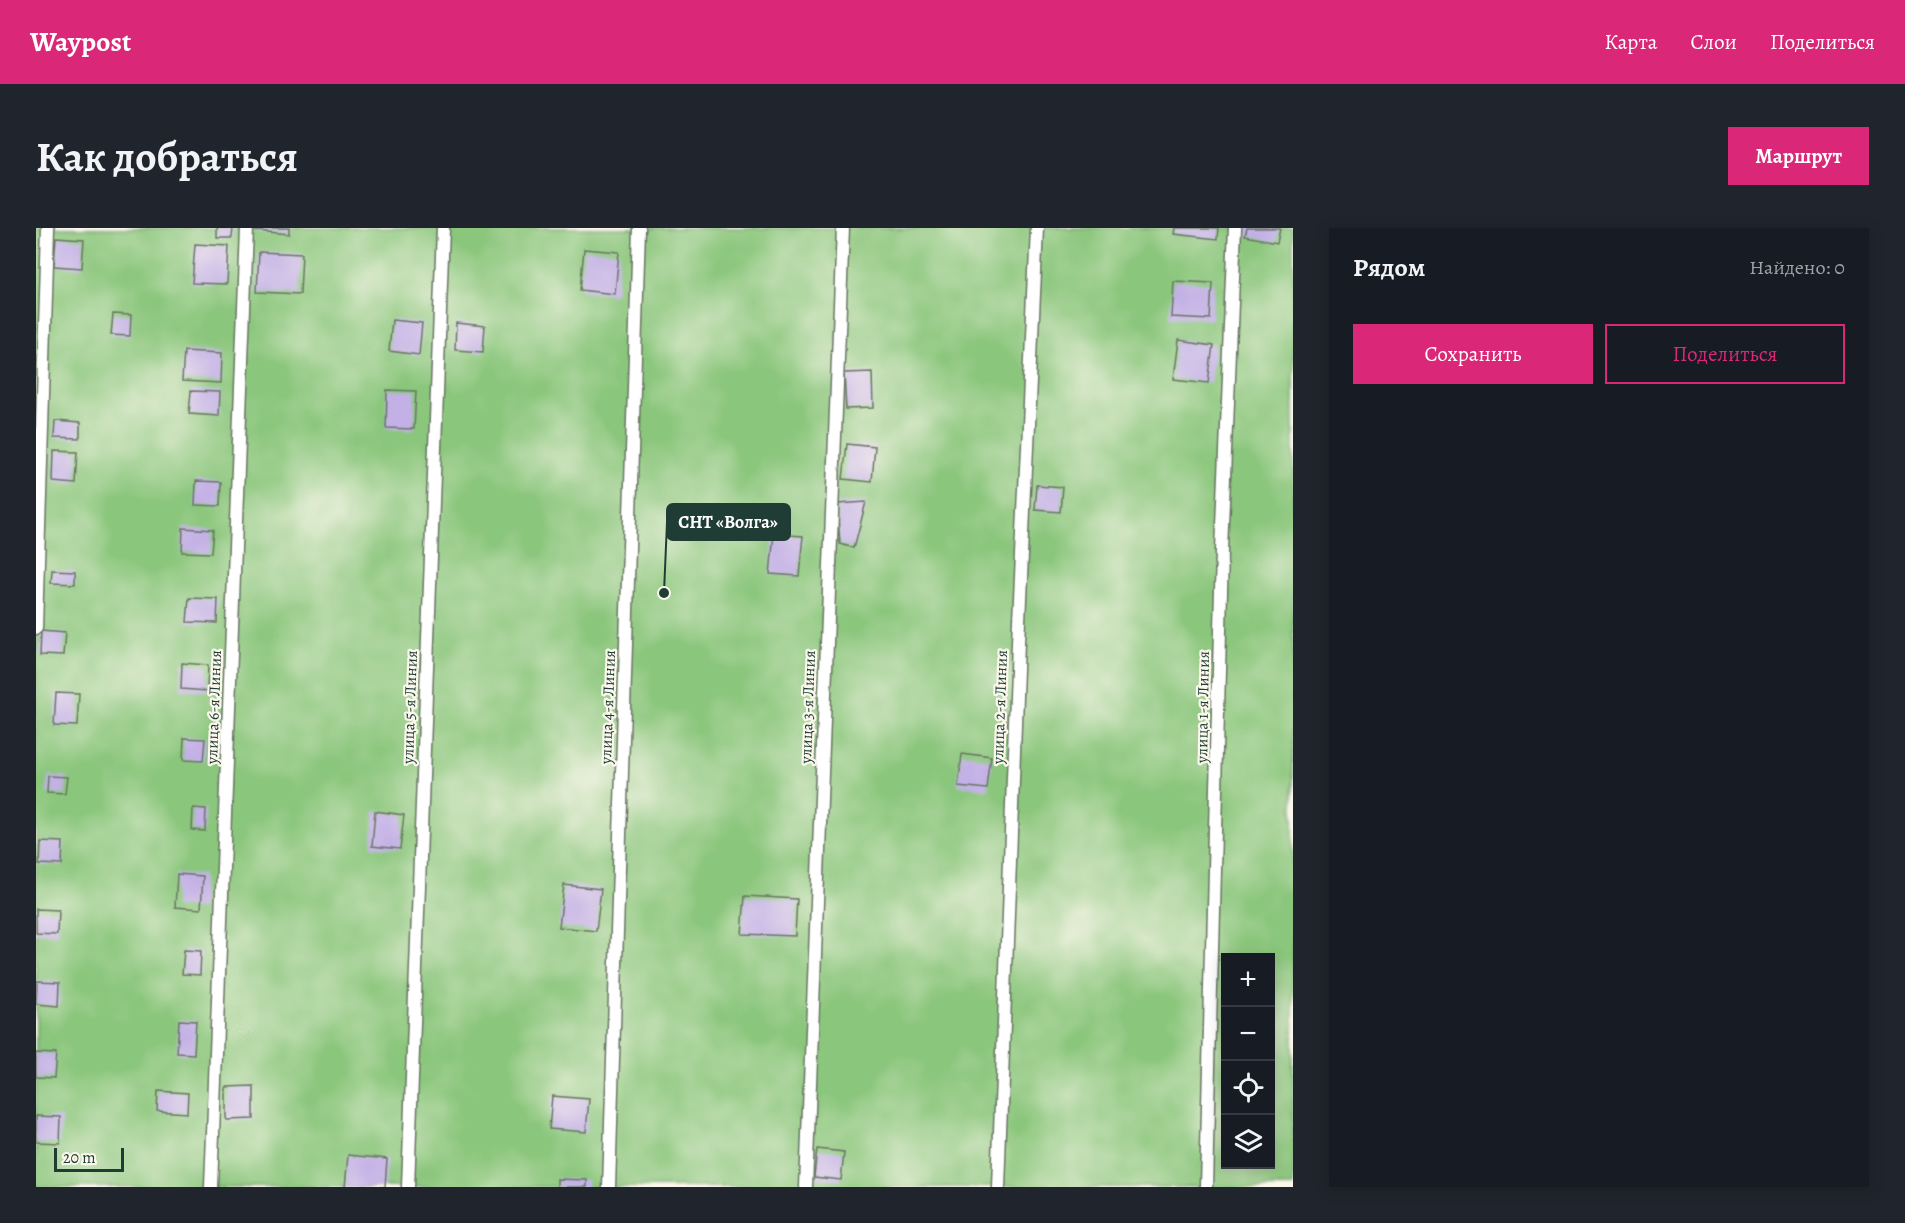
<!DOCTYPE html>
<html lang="ru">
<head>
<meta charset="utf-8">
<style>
	:root { --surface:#171b24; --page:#20242c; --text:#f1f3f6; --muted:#9ea1a6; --line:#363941; --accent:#db2777 }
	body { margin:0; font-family:Alegreya,serif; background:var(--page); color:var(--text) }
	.controls { position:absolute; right:18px; bottom:18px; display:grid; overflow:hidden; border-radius:0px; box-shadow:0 3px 15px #0003 }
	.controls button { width:54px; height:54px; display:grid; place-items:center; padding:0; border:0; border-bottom:2px solid var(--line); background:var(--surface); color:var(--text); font:30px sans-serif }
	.scale { position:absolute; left:18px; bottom:15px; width:70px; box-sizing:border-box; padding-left:6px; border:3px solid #1f3d34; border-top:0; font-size:16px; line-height:21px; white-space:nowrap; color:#1f3d34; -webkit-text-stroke:4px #fbf7ec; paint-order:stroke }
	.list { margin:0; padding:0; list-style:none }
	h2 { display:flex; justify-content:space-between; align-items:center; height:78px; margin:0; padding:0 24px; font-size:26px }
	h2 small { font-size:20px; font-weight:400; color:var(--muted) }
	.actions { display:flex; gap:12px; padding:18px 24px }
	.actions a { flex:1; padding:14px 0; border:2px solid var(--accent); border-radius:0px; text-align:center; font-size:21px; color:var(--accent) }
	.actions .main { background:var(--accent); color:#fff }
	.icon { flex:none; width:33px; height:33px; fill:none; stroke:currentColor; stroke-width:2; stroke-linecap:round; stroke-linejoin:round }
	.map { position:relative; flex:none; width:1257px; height:959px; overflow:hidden; border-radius:0px }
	header { display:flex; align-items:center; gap:36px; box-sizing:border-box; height:84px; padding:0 30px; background:var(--accent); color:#fff }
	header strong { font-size:28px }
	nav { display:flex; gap:33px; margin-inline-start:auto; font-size:21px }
	.intro { display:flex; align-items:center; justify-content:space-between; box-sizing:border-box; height:144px; padding:0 36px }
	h1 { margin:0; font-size:42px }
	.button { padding:15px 27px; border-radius:0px; background:var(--accent); color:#fff; font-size:21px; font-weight:700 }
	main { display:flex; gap:36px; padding:0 36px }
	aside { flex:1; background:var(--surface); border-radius:0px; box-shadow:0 3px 15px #0003 }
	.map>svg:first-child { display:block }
	.green { fill:#8ac67c; stroke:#548258; stroke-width:1.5; fill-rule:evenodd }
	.building { fill:#c3b0e6 }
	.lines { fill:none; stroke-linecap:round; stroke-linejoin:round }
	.service-casing { stroke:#687563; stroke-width:15 }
	.service { stroke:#fff; stroke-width:12 }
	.labels { text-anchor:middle; stroke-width:4.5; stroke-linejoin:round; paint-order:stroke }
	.street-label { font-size:16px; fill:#1f3d34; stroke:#fbf7ec }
	.leader { fill:none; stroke:#1f3d34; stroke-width:2 }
	.callout-dot { fill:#1f3d34; stroke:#fbf7ec; stroke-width:2 }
	.callout { fill:#1f3d34; stroke:#1f3d34; stroke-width:2 }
	.callout-label { font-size:18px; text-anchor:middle; font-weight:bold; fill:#fff }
</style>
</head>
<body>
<header>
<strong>Waypost</strong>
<nav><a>Карта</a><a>Слои</a><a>Поделиться</a></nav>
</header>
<div class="intro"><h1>Как добраться</h1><a class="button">Маршрут</a></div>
<main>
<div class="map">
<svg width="1257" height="959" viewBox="0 0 1257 959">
	<rect width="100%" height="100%" fill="#fbf7ec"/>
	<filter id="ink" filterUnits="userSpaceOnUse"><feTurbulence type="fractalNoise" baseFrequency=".0167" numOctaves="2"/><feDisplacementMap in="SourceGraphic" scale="12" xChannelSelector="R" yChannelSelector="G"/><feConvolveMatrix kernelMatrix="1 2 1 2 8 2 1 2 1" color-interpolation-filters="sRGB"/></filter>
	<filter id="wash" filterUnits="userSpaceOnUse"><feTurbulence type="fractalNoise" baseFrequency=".008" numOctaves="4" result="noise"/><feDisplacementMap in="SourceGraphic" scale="24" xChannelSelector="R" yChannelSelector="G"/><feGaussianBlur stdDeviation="1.35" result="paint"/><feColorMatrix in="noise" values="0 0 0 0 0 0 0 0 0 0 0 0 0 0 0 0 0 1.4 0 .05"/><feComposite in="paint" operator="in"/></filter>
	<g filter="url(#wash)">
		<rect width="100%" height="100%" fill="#f0dcba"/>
		<path class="green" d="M0 0H1257V959H0ZM1190 730H1234V936H1190Z"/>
		<g id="blocks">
			<g class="building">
				<path d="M181 0H197L196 10H181Z"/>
				<path d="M221 0H253V6L220 3Z"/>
				<path d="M1138 0H1183L1182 11 1137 6Z"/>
				<path d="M1211 0H1244L1241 14 1209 8Z"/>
				<path d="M20 9 48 11 46 40 18 38Z"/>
				<path d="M159 16 193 18 191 56 156 55Z"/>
				<path d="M548 21 583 24 579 66 544 62Z"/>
				<path d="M223 24 266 26 264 66 221 64Z"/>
				<path d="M1137 53 1177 55 1175 91 1135 89Z"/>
				<path d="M77 86 95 87 94 108 75 107Z"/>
				<path d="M356 92 386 95 383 127 353 123Z"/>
				<path d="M420 95 449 98 447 124 419 122Z"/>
				<path d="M1142 112 1178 117 1173 155 1137 151Z"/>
				<path d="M148 123 186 125 185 155 146 153Z"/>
				<path d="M836 144 837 180 810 181 808 145Z"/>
				<path d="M351 162 380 163 378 201 350 200Z"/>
				<path d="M155 163 184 164 183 188 153 186Z"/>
				<path d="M19 193 44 195V211L18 210Z"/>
				<path d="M811 216 839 219 836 254 807 251Z"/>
				<path d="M18 223 42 224 40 256 17 254Z"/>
				<path d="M160 253 185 254 184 278 159 277Z"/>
				<path d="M1001 257 1027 259 1025 284 999 282Z"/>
				<path d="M830 274 818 320 804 316 801 276Z"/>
				<path d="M147 300 177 302 175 325 146 324Z"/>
				<path d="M738 306 767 308 763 348 734 346Z"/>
				<path d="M16 342 39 343V356L15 355Z"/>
				<path d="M153 370 182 371 181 395 151 394Z"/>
				<path d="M5 403 29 405 27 428 4 427Z"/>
				<path d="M146 435 172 437 171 463 145 461Z"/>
				<path d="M20 465 43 466 41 498 18 497Z"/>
				<path d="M148 510 169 511 167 533 147 532Z"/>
				<path d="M926 526 956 530 952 561 922 558Z"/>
				<path d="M12 548 31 549 29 566 11 565Z"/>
				<path d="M157 580 170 581 169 603 156 602Z"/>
				<path d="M339 583 368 587 364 621 336 618Z"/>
				<path d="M4 613 27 614 26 637 3 636Z"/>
				<path d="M141 646 167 648 165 681 139 679Z"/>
				<path d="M528 657 565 661 560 703 523 699Z"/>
				<path d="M709 668 761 671 759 708 706 706Z"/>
				<path d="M0 681 22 682 21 706 0 705Z"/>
				<path d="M148 722 165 723 164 747 146 746Z"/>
				<path d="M1 753 24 754 23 778 0 776Z"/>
				<path d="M143 792 160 793 158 826 141 825Z"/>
				<path d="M0 825 20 826 18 850 0 849Z"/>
				<path d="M218 858V891L190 892V859Z"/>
				<path d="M122 863 152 865 151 885 121 883Z"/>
				<path d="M516 868 553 871 550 904 513 901Z"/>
				<path d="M0 888 25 889 24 915 0 914Z"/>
				<path d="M781 921 808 924 805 952 778 949Z"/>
				<path d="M312 927 351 931 349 959H309Z"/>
				<path d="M521 951 551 952V959H521Z"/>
			</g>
		</g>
	</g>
	<g filter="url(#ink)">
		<use href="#blocks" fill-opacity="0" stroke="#687563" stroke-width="1.5"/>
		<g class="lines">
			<g class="service-casing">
				<g id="service">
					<path d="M0 400 12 0"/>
					<path d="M175 959 211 0"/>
					<path d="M372 959 407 0"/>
					<path d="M573 959 603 0"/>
					<path d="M770 959 807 0"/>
					<path d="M962 959 982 414 1001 0"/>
					<path d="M1170 959 1186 323 1199 0"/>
				</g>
			</g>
			<use href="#service" class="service"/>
		</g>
	</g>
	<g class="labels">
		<g class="street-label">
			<text transform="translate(177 479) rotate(-88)" y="6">улица 6-я Линия</text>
			<text transform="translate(373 479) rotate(-88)" y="6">улица 5-я Линия</text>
			<text transform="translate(571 479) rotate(-88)" y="6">улица 4-я Линия</text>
			<text transform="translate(771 479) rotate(-88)" y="6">улица 3-я Линия</text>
			<text transform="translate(963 479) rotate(-88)" y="6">улица 2-я Линия</text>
			<text transform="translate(1166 479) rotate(-89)" y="6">улица 1-я Линия</text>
		</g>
	</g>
	<path class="leader" d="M628 365L631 294"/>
	<circle class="callout-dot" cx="628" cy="365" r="6"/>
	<rect class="callout" x="631" y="276" width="123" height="36" rx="6"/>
	<g class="callout-label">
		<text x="692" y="300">СНТ «Волга»</text>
	</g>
</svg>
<div class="controls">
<button>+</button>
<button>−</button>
<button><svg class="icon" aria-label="locate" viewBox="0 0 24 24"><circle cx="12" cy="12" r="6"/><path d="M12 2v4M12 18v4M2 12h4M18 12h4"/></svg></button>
<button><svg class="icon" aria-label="layers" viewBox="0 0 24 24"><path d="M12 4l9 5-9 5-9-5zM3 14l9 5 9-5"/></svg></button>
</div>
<div class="scale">20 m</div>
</div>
<aside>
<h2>Рядом<small>Найдено: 0</small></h2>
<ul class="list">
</ul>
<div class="actions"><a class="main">Сохранить</a><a>Поделиться</a></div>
</aside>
</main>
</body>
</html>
